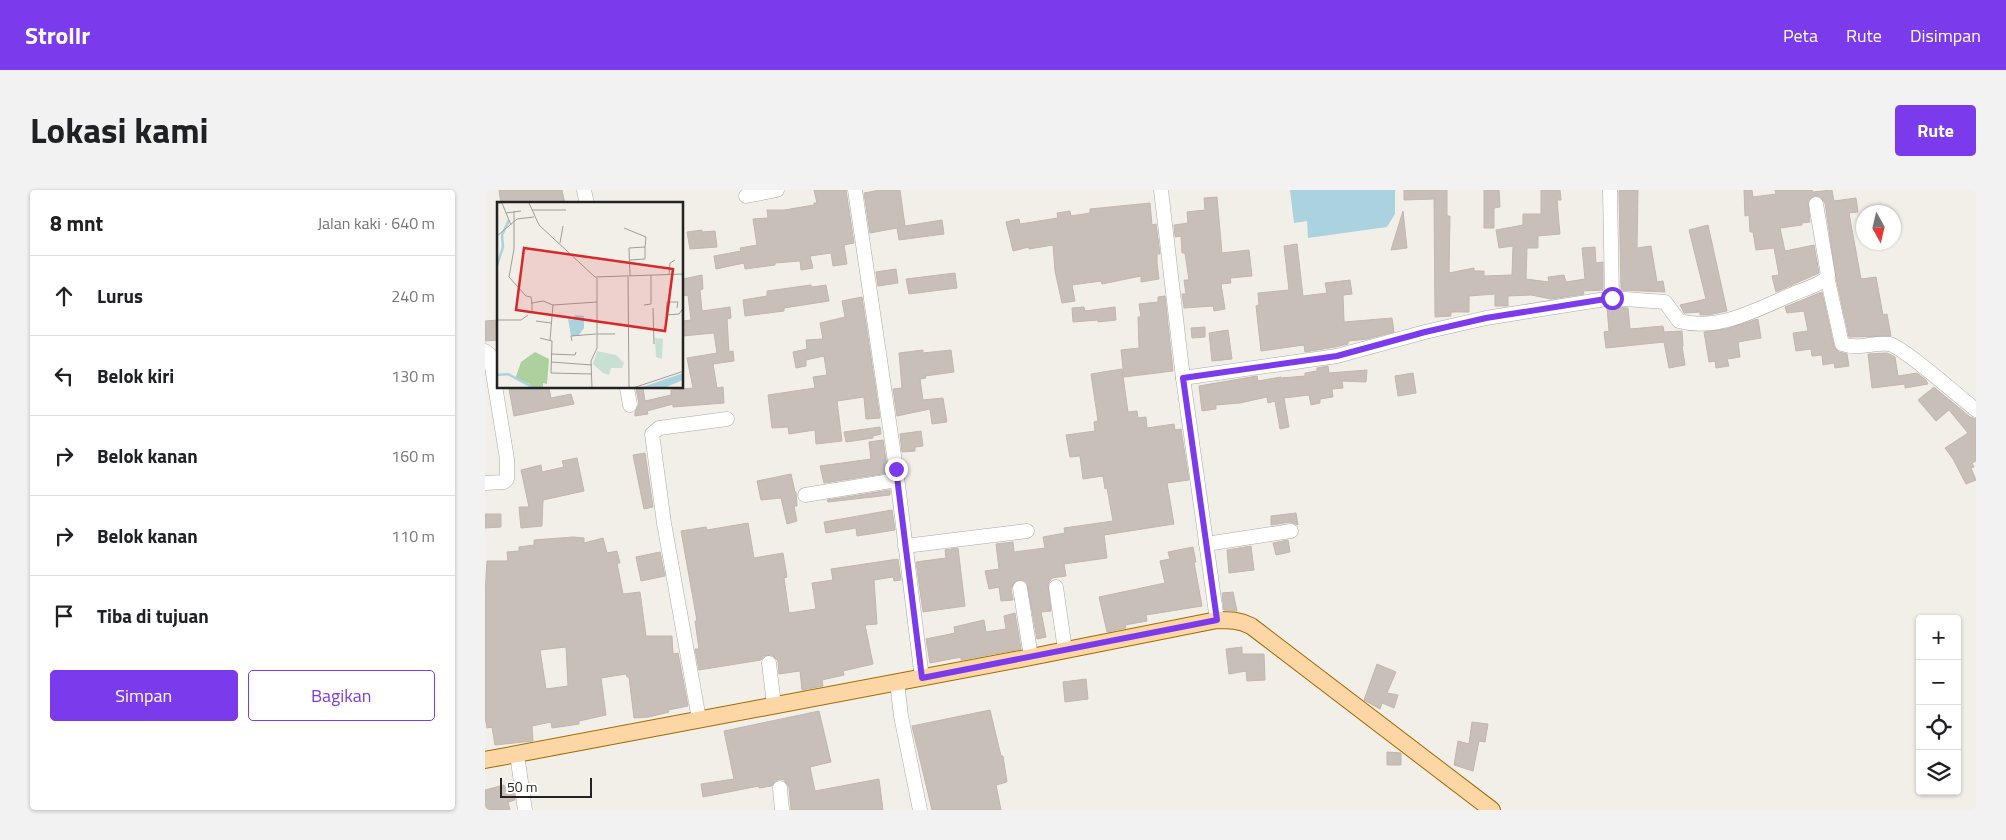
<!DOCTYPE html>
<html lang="id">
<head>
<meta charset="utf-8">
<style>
	:root { --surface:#fff; --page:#f2f2f2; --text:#202124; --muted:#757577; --line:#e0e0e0; --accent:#7c3aed }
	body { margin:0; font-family:"Titillium Web",sans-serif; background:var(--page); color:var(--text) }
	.controls { position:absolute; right:15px; bottom:15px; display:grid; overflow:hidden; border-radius:5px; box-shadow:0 1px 4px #0004 }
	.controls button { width:45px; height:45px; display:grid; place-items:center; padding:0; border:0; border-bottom:1px solid var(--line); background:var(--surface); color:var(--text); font:25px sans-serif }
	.compass { position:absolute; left:1371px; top:15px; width:45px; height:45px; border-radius:50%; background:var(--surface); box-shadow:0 1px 4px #0004; rotate:172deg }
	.scale { position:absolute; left:15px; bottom:12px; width:92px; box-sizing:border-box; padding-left:5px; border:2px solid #222; border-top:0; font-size:14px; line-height:18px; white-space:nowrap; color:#222; -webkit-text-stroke:4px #fff; paint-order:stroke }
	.stop { position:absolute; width:15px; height:15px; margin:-11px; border:4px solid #7c3aed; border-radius:50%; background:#fff }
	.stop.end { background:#7c3aed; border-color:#fff; box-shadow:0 1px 5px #0008 }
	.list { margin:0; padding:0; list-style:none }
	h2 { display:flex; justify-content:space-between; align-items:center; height:65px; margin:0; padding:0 20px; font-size:21px }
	h2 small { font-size:16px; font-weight:400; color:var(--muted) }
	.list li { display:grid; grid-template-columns:32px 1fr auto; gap:15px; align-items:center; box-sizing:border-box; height:80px; padding:0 20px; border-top:1px solid var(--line) }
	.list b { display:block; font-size:19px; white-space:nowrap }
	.list em { font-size:16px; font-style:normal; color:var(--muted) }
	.actions { display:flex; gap:10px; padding:15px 20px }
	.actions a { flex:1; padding:11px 0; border:1px solid var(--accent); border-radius:5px; text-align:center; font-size:18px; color:var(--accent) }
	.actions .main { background:var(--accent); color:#fff }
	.icon { flex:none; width:28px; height:28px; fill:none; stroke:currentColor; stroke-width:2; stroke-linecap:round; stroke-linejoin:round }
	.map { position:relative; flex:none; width:1491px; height:620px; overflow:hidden; border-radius:5px }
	header { display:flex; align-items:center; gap:30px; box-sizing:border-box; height:70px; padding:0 25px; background:var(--accent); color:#fff }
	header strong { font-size:24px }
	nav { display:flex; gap:28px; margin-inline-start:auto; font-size:18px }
	.intro { display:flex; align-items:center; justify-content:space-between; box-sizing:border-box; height:120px; padding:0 30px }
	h1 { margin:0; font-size:35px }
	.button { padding:12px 22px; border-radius:5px; background:var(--accent); color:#fff; font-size:18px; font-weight:700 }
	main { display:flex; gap:30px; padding:0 30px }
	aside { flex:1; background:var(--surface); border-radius:5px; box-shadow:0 1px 4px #0004 }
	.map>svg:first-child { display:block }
	.water { fill:#aad3df }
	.building { fill:#c7bfb8; stroke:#c4b6ab; fill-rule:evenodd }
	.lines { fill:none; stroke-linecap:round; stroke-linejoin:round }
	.minor-casing { stroke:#a9a9a9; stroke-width:15 }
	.major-casing { stroke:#a06b00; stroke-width:18 }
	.minor { stroke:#fff; stroke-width:14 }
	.major { stroke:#fcd6a4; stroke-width:16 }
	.route { stroke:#7c3aed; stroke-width:6 }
	.inset-river { fill:none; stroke:#aad3df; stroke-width:2.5 }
	.inset-road { fill:none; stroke:#9f9d99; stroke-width:1 }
	.view { fill:#d62828; fill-opacity:0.15; stroke:#d62828; stroke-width:2.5 }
	.inset-edge { fill:none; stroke:#222; stroke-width:2.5 }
</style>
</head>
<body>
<header>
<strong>Strollr</strong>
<nav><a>Peta</a><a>Rute</a><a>Disimpan</a></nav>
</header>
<div class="intro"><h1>Lokasi kami</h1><a class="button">Rute</a></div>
<main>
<aside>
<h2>8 mnt<small>Jalan kaki · 640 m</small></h2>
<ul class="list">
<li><svg class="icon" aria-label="ahead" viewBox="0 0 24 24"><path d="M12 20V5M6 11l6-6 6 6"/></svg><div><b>Lurus</b></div><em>240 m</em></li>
<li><svg class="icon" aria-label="left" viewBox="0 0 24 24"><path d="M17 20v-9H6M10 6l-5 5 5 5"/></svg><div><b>Belok kiri</b></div><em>130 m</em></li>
<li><svg class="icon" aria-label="right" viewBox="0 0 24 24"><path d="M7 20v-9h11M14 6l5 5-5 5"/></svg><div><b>Belok kanan</b></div><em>160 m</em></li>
<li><svg class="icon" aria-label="right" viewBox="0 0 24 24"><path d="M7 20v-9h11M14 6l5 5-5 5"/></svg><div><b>Belok kanan</b></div><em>110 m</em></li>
<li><svg class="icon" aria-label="arrive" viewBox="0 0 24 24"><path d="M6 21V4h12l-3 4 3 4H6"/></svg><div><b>Tiba di tujuan</b></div></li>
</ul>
<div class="actions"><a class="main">Simpan</a><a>Bagikan</a></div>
</aside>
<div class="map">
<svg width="1491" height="620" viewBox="0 0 1491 620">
	<rect width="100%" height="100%" fill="#f2efe9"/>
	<path class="water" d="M805 0H910V24L902 37 823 48 822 31 809 33Z"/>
	<g class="building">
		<path d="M14 0H77L80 14H16Z"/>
		<path d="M329 0H361L369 53 359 55 362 74 348 76 346 63 325 66 328 78 316 80 315 71 290 73V75L260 79 259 73 231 79 229 66 256 61 255 58 272 55 268 29 283 28 282 20H299L329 15V13H332Z"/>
		<path d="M395 0H415L420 36 457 30 459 44 414 50 412 38 385 43 379 3Z"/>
		<path d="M919 0H962V26H965L964 83 989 78V81H999V86L1027 85 1028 56 1014 58 1011 40 1038 35V24H1056V0H1075L1076 10H1072L1075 44 1053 46V58H1042L1041 89 1064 92 1063 87 1079 85 1081 92 1100 89 1097 58 1110 57 1111 73 1118 72V100L1098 101 1099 104 1066 109 1046 105 1023 106V116H1010V104L984 106V122H966V126L950 127 949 9 919 10Z"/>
		<path d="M999 0H1014L1015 17 1009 18V38H999Z"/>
		<path d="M1134 0H1153L1152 58 1166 56 1172 92 1178 91 1180 102 1136 100Z"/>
		<path d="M1259 0H1267L1268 7 1291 4 1290 0H1327L1328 2 1347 0 1349 11 1371 8 1373 22 1364 23 1376 89 1391 87 1398 125 1402 124 1406 146 1364 147 1351 88 1340 13 1334 6H1329L1323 11 1325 32 1317 33V35L1295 38 1300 61 1329 55 1334 83 1291 102 1287 86 1294 85 1289 58 1271 60 1268 42H1265L1264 25 1260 26Z"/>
		<path d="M732 7 737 63 764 60 767 86 745 88 746 93 736 94 740 119 729 121 728 116 699 118 697 104H701L699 90H704L700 63H697L696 46 690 47 689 35 703 33 702 22 720 20 719 8Z"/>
		<path d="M665 13 667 35 671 34 675 64H672V73L674 89 656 92V86L617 94 616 91 587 95 590 111 577 113 570 81 568 55 544 59V57L528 61 521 32 534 29 535 34 573 28 572 23 585 21 586 26 605 23V19Z"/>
		<path d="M918 21 922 58 906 60Z"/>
		<path d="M1223 35 1242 121 1223 125H1215V122L1199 123 1195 115 1221 109 1204 40Z"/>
		<path d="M217 40V42L230 41 232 57 205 59 202 42Z"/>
		<path d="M812 54 818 106 842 103 840 93 865 90 867 104 858 105 859 132 907 128 909 142 882 149 863 151V154L850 157 820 162 819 155 776 161 771 116 774 115 773 103 804 100 799 56Z"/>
		<path d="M411 79 413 93 393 96 391 82Z"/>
		<path d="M470 83 472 98 424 104 421 89Z"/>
		<path d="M217 85 218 99 215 100 217 121 245 117 246 128 242 129 244 162 248 161 249 171 228 174 232 198 238 197 239 213 188 217V214L162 221 163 224 150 226V222L154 214 151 198H158L160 211 186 205V200L208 198 202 168 232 163 229 143 198 146V131L206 130 203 105 198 106V89Z"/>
		<path d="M326 95 327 97 341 95 344 111 299 118V121L260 126 258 110 282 106V101Z"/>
		<path d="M1337 102 1349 156 1354 162 1362 164 1364 176 1350 178 1349 173 1338 175 1337 165 1327 166 1326 159 1311 161 1308 143 1323 141 1319 121 1302 123 1300 117Z"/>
		<path d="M680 106 688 181 639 187 636 160 654 158 653 127H656L654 114 673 112V107Z"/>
		<path d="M377 107 395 228 381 229 379 207 352 211 357 251 331 254 330 240 304 244 303 237 287 238 283 205 330 198 328 187 342 185 339 166 321 170V176L311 178 308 162 322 159 321 150 338 149 335 133 360 127 357 111Z"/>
		<path d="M599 117 600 121 630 117 631 130 613 132V130L588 132 587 118Z"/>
		<path d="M1127 117 1143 118 1145 139 1178 136 1179 142 1197 141 1198 156H1197L1200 175 1184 178 1179 152 1121 158 1119 142 1124 141 1122 118Z"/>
		<path d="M1273 129 1276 148 1253 152 1255 167 1242 169 1244 176 1231 178 1230 171 1224 172 1219 142 1241 139Z"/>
		<path d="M14 130V150L0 151V131Z"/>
		<path d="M720 137V147L707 148 706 138Z"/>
		<path d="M743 140 747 169 727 171 724 143Z"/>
		<path d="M438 160V163L466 160 469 182 440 186 441 188 435 189 438 210 458 208 462 232 447 234 445 219 412 226 408 199 417 198 414 163Z"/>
		<path d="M1402 163 1410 167 1413 186 1432 183 1441 190 1443 194 1420 198V194L1387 198 1383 164Z"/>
		<path d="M843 176 844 183 882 180 881 192 857 191 858 198 847 199 848 207 835 209V213L826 215 824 205 799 208 804 237 795 239 790 211 783 213 782 207 755 213 731 215V219L717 221 714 196 772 186 773 191 796 187V188L820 186V183L832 181V178Z"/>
		<path d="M637 179 643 222 652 221 653 228 661 227 662 238 689 234 690 240 696 239 704 290 682 293 689 334 619 345 622 368 579 374 581 386 567 388 563 394 566 421 556 422 561 447 552 449 542 393 538 390 530 391 526 399 528 410 516 411 514 397 504 399 500 381 514 379 511 354 528 352 529 362 560 358 558 347 580 343 579 338 628 331 622 298 620 299 618 286 598 289 595 266 585 267 581 245 610 241 609 232 613 231 606 184Z"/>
		<path d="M928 183 931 203 913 206 910 186Z"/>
		<path d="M1449 197 1485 227 1491 229V271L1487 273 1489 277 1486 278 1491 290 1481 294 1468 269 1460 258 1483 243 1464 220 1451 231 1433 210Z"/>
		<path d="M33 198H64L66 208 86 204 89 214 29 226 24 199Z"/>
		<path d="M395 237 396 244 388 246V248L361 252 359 242Z"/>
		<path d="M436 241 438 256 430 257V261L417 262 415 244Z"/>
		<path d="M398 250 403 283 339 293 335 276 386 269 384 252Z"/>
		<path d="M160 263 168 317 159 319 148 265Z"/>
		<path d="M92 268 99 301 58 310 57 336 36 338 34 317H44L36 280 56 275 57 282 79 277 77 271Z"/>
		<path d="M306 284 310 302H311L312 316H309L312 331 302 334 296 308 276 310 272 291Z"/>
		<path d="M405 300V305L343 312 342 310Z"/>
		<path d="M407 320 410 340 372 346 371 338 341 343 339 332Z"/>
		<path d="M811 323 813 335 805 332 786 335V326Z"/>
		<path d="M0 324H16V337L0 338Z"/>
		<path d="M263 333 269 368 298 363 302 387 299 388 304 423 331 419 327 393 348 390 346 379 413 369 416 390 409 391 408 387 389 390 392 434 380 435 388 474 358 481 359 485 337 490 338 496 317 500 315 481 294 484 293 471 287 465 279 466 276 470 214 480 210 459H214L210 431H212L196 341 221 337 222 340Z"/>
		<path d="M88 347 99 348V353L118 348 122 363 132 361 135 373H132L138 404 155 402 161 446H187L188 464 193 463 203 516 183 520 184 522 164 527 149 528 144 487H142L141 484 116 488 121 525 94 531V534L67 538 66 532 47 536 48 551 10 555 7 537 2 538 0 527V404L2 371H23L22 362 34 361V357L49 355V350ZM81 457 83 496 61 499 55 460Z"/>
		<path d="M803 350 805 362 791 365 788 353Z"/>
		<path d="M766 356 769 380 744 383 742 360Z"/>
		<path d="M708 357 711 372H709L717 416 661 425 662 431 640 435 641 438 622 442 614 407 680 393 675 371 685 369 683 362Z"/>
		<path d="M473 358 480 416 438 422 431 372 461 368 460 360Z"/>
		<path d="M175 362 180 386 156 391 151 367Z"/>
		<path d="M748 402 752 421 739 420 737 403Z"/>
		<path d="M530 423 536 459 476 470V467L445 473 441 449 470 443 469 437 499 430 501 442 521 439 519 426Z"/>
		<path d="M757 457V464H779L780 490 762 491 761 481 744 484 741 459Z"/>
		<path d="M892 474 911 482 902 503 913 505 909 518 897 513 895 519 879 510Z"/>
		<path d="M601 489 603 509 580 512 578 492Z"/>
		<path d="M505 520 516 566H518L522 592 511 595 516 620H447L427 536Z"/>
		<path d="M334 521 346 572 325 577 330 601 394 589 398 620H306L304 597 299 590 295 589 290 591 287 596 274 598V596L218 607 216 594 249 589 239 541Z"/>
		<path d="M987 532 1003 534 1000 552 994 551 988 581 969 575 973 551 984 554Z"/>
		<path d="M902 562 916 563V575H902Z"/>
		<path d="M19 595 20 598 28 596 30 610 23 612 25 620H0V600Z"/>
	</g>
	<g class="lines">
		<g class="minor-casing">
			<g id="minor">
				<path d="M99 0 102 14"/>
				<path d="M370 0 411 279 437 488"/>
				<path d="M676 0 698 188 732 430"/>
				<path d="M1125 0 1127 108"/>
				<path d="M261 6 292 0"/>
				<path d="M1342 86 1357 154C1373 160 1388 152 1404 154 1417 156 1477 209 1491 220"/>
				<path d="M0 161 5 165 22 269V289L19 292 0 293"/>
				<path d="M698 188 852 166 940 142 1001 128 1127 108 1180 112 1194 131C1233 142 1275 118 1310 103 1320 99 1334 95 1342 88L1343 85 1331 14"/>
				<path d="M142 198 145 215"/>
				<path d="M320 305 412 290"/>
				<path d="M721 354 806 341"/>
				<path d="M420 356 542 341"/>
				<path d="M571 397 580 460"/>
				<path d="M535 398 546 467"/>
				<path d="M284 473 289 515"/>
				<path d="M412 492 416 526 435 620"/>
				<path d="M214 529 179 333 167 244 174 238 242 229"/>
				<path d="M32 564 40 620"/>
				<path d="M295 598 297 620"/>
			</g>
		</g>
		<g class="major-casing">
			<path id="major" d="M0 570 546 467 732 430C745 430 754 430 766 436L1007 620"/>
		</g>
		<use href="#minor" class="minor"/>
		<use href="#major" class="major"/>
	</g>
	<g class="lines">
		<path class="route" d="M411 279 437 488 732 430 698 188 852 166 940 142 1001 128 1127 108"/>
	</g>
	<g transform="translate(12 12)">
		<rect width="186" height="186" fill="#f2efe9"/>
		<path d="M38 150 52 157 50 182 46 181V186H32L33 182 18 177 24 160Z" fill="#add19e"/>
		<path d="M158 136 166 137 165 157 159 155ZM100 149 119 153 127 161 125 166H114L112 173 106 171 96 162Z" fill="#c6e0d4"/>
		<path d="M78 113 87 114V126L81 134H74L71 117 76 118ZM186 171V178L167 186H143Z" fill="#aad3df"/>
		<path class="inset-river" d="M0 63 6 45 5 33 12 18M0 173 11 172 37 186"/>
		<path class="inset-road" d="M0 1H5L14 23M32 1 42 23 98 75 187 72M35 8H69M17 9V47L12 75 29 94 34 95 35 102M9 11 24 9M127 26 149 35 148 45 132 46 133 74M0 34 20 17 37 15M63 41 66 24M133 58 148 57V45M172 72 173 61 178 58M131 75 132 186M147 103 154 102V73M156 106 157 142M180 106 181 100H170L169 113 182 112 187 105M35 109V101L46 99 56 103 100 100M0 118H24L31 113M39 119 54 121M100 132H118M43 136 55 139 54 171 95 172M53 138 56 103M75 139 74 134 99 132M54 152 78 153 79 150M54 160 95 163M95 186 94 159 100 146V76M136 186 187 169"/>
		<path class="view" d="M27 46 176 67 168 129 19 108Z"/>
		<rect width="186" height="186" class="inset-edge"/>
	</g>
</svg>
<div class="controls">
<button>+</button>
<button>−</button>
<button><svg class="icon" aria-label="locate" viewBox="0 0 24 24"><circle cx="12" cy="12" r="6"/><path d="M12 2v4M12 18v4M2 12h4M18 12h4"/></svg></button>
<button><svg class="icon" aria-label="layers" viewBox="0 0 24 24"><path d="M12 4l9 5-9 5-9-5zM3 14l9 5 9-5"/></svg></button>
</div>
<svg class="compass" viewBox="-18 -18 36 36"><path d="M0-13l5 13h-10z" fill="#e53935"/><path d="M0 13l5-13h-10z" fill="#757577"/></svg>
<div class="scale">50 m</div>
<div class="stop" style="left:1127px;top:108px"></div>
<div class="stop end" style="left:411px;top:279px"></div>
</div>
</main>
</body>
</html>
